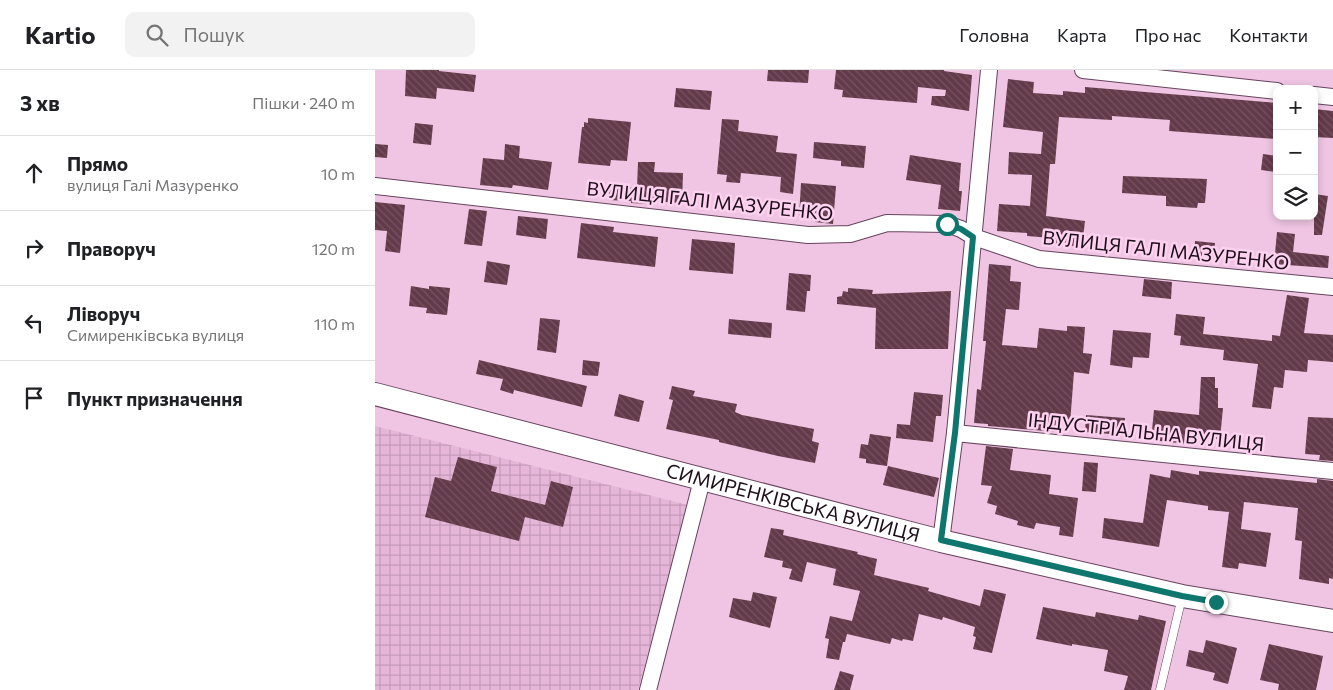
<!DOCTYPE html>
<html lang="uk">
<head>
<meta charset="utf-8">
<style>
	:root { --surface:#fff; --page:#f2f2f2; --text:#202124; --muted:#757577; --line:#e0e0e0 }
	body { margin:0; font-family:Commissioner,sans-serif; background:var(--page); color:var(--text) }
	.controls { position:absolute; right:15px; top:15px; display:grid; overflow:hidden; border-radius:10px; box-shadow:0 2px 8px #0003 }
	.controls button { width:45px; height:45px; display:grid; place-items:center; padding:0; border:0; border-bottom:1px solid var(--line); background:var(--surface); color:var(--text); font:25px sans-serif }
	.stop { position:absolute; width:15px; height:15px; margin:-11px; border:4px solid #0f766e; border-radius:50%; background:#fff }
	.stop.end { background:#0f766e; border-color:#fff; box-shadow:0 1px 5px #0008 }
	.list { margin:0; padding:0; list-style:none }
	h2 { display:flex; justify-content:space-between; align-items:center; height:65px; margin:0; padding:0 20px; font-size:21px }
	h2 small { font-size:16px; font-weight:400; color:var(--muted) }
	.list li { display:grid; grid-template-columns:32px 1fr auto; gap:15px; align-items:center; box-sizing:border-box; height:75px; padding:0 20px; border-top:1px solid var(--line) }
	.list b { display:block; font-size:19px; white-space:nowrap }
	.list p { margin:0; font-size:16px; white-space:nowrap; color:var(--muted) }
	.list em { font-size:16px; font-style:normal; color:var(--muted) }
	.icon { flex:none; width:28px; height:28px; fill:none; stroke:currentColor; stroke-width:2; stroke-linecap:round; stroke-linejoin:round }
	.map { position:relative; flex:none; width:958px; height:620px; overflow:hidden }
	header { display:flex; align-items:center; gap:30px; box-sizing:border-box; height:70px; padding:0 25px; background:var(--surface); border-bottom:1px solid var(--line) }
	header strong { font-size:24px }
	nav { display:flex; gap:28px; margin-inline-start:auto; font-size:18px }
	.search { width:350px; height:45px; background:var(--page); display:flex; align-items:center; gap:12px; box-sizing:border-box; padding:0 18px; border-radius:10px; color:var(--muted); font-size:19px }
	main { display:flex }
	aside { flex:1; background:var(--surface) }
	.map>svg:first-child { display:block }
	.industrial { fill:url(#industrial-grid) }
	.building { fill:url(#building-back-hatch) }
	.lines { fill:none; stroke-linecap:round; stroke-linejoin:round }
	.lane-casing { stroke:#66435d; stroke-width:9 }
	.street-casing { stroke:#66435d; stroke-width:18 }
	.secondary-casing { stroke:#66435d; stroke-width:24 }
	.lane { stroke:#fff; stroke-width:8 }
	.street { stroke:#fff; stroke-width:16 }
	.secondary { stroke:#fff; stroke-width:22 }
	.route { stroke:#0f766e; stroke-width:6 }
	.labels { text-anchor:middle; stroke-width:5; stroke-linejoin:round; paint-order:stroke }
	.street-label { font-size:19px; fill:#1e0f1a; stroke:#fcd2f0 }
</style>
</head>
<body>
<header>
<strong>Kartio</strong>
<div class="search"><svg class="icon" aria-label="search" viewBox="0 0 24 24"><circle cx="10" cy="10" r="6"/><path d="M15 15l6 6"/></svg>Пошук</div>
<nav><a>Головна</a><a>Карта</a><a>Про нас</a><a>Контакти</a></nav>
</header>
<main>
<aside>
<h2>3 хв<small>Пішки · 240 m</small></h2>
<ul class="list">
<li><svg class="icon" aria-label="ahead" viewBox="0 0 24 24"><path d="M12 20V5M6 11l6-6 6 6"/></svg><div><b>Прямо</b><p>вулиця Галі Мазуренко</p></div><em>10 m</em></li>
<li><svg class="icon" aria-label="right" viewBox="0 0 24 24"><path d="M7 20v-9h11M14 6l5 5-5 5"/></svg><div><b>Праворуч</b></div><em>120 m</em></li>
<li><svg class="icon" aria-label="left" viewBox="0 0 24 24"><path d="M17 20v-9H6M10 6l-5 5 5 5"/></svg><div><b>Ліворуч</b><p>Симиренківська вулиця</p></div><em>110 m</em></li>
<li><svg class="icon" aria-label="arrive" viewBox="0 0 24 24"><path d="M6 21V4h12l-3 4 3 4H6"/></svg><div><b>Пункт призначення</b></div></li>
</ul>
</aside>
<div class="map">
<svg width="958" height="620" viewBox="0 0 958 620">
	<defs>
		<pattern id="industrial-grid" width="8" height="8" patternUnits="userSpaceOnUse" patternTransform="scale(1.25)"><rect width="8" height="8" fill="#e6b6d9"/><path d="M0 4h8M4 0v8" fill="none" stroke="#c59bba"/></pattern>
		<pattern id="building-back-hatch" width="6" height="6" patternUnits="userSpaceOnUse" patternTransform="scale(1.25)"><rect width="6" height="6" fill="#633a49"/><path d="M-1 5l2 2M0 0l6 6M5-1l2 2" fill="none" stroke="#755360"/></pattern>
	</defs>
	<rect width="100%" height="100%" fill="#efc5e3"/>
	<path class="industrial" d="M0 356 313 435 263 620H0Z"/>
	<g class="building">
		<path d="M31 0H64V1L101 5 99 22 62 18 61 29 30 26Z"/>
		<path d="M393 0H434L433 13 392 11Z"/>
		<path d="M461 0H569V1L597 5 594 41 556 35 557 26H570L571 20 543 17 542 33 467 27 468 20 459 19Z"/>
		<path d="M633 9 659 12 658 23 688 25V21L710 23V17L902 33V69L794 61 795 50 737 46V50L684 47 680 94H675L671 146 710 151 707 177 676 173 677 168 652 166V163L622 161 624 134 655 136 657 105 633 104 634 82 666 84 668 62 628 57Z"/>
		<path d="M301 18 337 21 335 40 299 37Z"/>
		<path d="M939 39 958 41V68L939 67Z"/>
		<path d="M213 48 256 52 252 91 236 90 235 96 203 93 207 57H209V52L213 53Z"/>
		<path d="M347 49 364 50 363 61 403 66 401 82 422 84 418 124 405 122 406 107 366 103 365 113 351 112 352 105 342 104Z"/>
		<path d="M40 53 58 55 56 75 38 73Z"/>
		<path d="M439 72 491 76 489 98 466 96V91L438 88Z"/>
		<path d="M0 74 13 75 12 88 0 87Z"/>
		<path d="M130 74 145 76 144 88 177 92 173 120 138 115 137 118 105 115 108 88 129 90Z"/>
		<path d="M888 84 902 86V102L886 100Z"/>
		<path d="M535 85 586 93 584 121H587L585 141 563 139 566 115 531 110Z"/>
		<path d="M263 92H280L279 102 308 103 307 133 273 131 272 134 256 133V131L233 130 234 116 262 118Z"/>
		<path d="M748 106 832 109 830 133H823L822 138 791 136V126L747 123Z"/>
		<path d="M426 113 461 116 458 154 440 152V149L424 148Z"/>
		<path d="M939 124 953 126 947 165H939Z"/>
		<path d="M0 132 30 135 25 183 10 181 12 161 0 160Z"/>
		<path d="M94 139 112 141 107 176 89 174Z"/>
		<path d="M143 146 173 149 171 169 141 165Z"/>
		<path d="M206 153 239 157 238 162 283 167 280 197 202 188Z"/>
		<path d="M902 162 920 164 918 182 954 186 953 198 899 194Z"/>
		<path d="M317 169 360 173 358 204 314 200Z"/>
		<path d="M820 171 840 173 838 189 819 187Z"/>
		<path d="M112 191 135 195 132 215 109 212Z"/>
		<path d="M614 194 636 196 635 211 646 212 644 240 631 239 627 275 662 278 664 258 692 261V256L710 257 708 283 717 284 714 304 699 302 695 354 684 352 683 362 613 356V354L599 353 602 319 606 320 611 271H608Z"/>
		<path d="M414 203 436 205 435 221H432L430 242 411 240Z"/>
		<path d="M769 209 797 212 796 229 767 226Z"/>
		<path d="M36 216 54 219V216L75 218 72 245 51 243 52 238 34 236Z"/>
		<path d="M473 218 498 220 497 224 576 221 573 279H500L501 238 462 234V227L467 226 468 221 473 222Z"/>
		<path d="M912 225 934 228 929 263 958 265V292L933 290 932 302 910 300 908 318 899 317 896 339 877 337 883 294 848 290 849 280 805 275 806 266 799 265 801 244 830 247 828 264 897 271V265L905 266Z"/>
		<path d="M165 248 185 250 181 283 162 280Z"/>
		<path d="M354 249 397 253 396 268 353 264Z"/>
		<path d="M738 260 776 263 774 288 758 287 757 298 735 295Z"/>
		<path d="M104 290 212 316 207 337 139 320 138 324 125 320 128 309 101 304Z"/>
		<path d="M208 290 225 292 223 306 207 305Z"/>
		<path d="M826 307H840V318H843V338H848L845 369 813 367 812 374 776 370 779 340 824 345Z"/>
		<path d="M297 316 320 321 318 326 362 334 360 342 367 345 439 359 437 371 444 373 440 393 403 386 344 372V370L291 359 298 330 294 329Z"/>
		<path d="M539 322 568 325 566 346H561L558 372 521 368 522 354 535 355Z"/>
		<path d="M244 324 269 331 264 352 239 346Z"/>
		<path d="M711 345 750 348 749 365 710 362Z"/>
		<path d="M933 347 958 348V391L944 390 945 385 930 384Z"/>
		<path d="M495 364 516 367 512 396 491 393V389L484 388 486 374 493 375Z"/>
		<path d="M611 376 638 379 635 400 676 405 674 424 703 428 698 467 684 465 685 457 661 453 659 459 642 455 643 451 620 444 622 436 612 433 617 416 606 415Z"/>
		<path d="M83 387 122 397 116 421 170 435 176 411 198 417 188 457 150 447 144 471 50 447 60 407 76 411Z"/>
		<path d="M709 392 723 393 721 422 707 421Z"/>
		<path d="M513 396 564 408 559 427 508 415Z"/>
		<path d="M796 400 824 405V401L942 413V409L958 411V509L954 508V514L924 509 927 471 920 470 923 438 869 432 866 459 896 463 891 497 864 493 863 499 847 497 854 442 833 440V436L792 430 784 477 727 468 729 448 768 453 775 404 795 408Z"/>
		<path d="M396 458 409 460 408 465 483 482 482 484 502 489 499 505 554 518 553 521 605 536 609 519 631 524 617 583 598 579 601 567 598 566 600 557 568 547 567 550 544 544 538 571 528 569 527 571 517 568 515 574 472 564 470 572H468L464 590 451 588 454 569 450 568 455 546 477 551 485 521 458 515 461 499 432 492 427 512 414 509 417 499 407 497 408 491 389 487Z"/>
		<path d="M378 522 402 527 395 558 354 547 358 528 376 531Z"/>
		<path d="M668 537 720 547 721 542 763 550 764 545 791 551 776 620H749L753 606 729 601 733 580 697 574V576L661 569Z"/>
		<path d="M831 570 862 578 853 614 838 610 840 603 811 596 814 580 828 583Z"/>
		<path d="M894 574 948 586 941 620H903L904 614 885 610Z"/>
		<path d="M465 601 479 605 475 620H459Z"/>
	</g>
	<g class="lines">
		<g class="lane-casing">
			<path id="lane" d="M785 620 807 527"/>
		</g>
		<g class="street-casing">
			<g id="street">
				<path d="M708 0 902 21"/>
				<path d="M939 25 958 27"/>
				<path d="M0 116 433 165 475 164 512 153 572 154 586 159 599 167 664 189 958 217"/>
				<path d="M580 363 958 401"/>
				<path d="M566 471 580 363 614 0"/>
				<path d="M273 620 327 410"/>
			</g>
		</g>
		<g class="secondary-casing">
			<g id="secondary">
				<path id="s1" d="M0 324 566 471 807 526 958 551"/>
			</g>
		</g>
		<use href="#lane" class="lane"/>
		<use href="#street" class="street"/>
		<use href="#secondary" class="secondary"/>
	</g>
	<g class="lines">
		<path class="route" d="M572 154 586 159 598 167 580 363 566 470 807 526 841 532"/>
	</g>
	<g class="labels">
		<g class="street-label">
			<text transform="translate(335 131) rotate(6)" y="7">ВУЛИЦЯ ГАЛІ МАЗУРЕНКО</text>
			<text transform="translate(791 180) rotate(6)" y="7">ВУЛИЦЯ ГАЛІ МАЗУРЕНКО</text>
			<text transform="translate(771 362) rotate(6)" y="7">ІНДУСТРІАЛЬНА ВУЛИЦЯ</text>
			<text dy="7" stroke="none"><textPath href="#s1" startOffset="432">СИМИРЕНКІВСЬКА ВУЛИЦЯ</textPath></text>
		</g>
	</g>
</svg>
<div class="controls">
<button>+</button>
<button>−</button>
<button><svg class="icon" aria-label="layers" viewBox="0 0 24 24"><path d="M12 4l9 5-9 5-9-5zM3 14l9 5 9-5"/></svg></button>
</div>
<div class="stop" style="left:572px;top:154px"></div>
<div class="stop end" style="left:841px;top:532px"></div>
</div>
</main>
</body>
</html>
